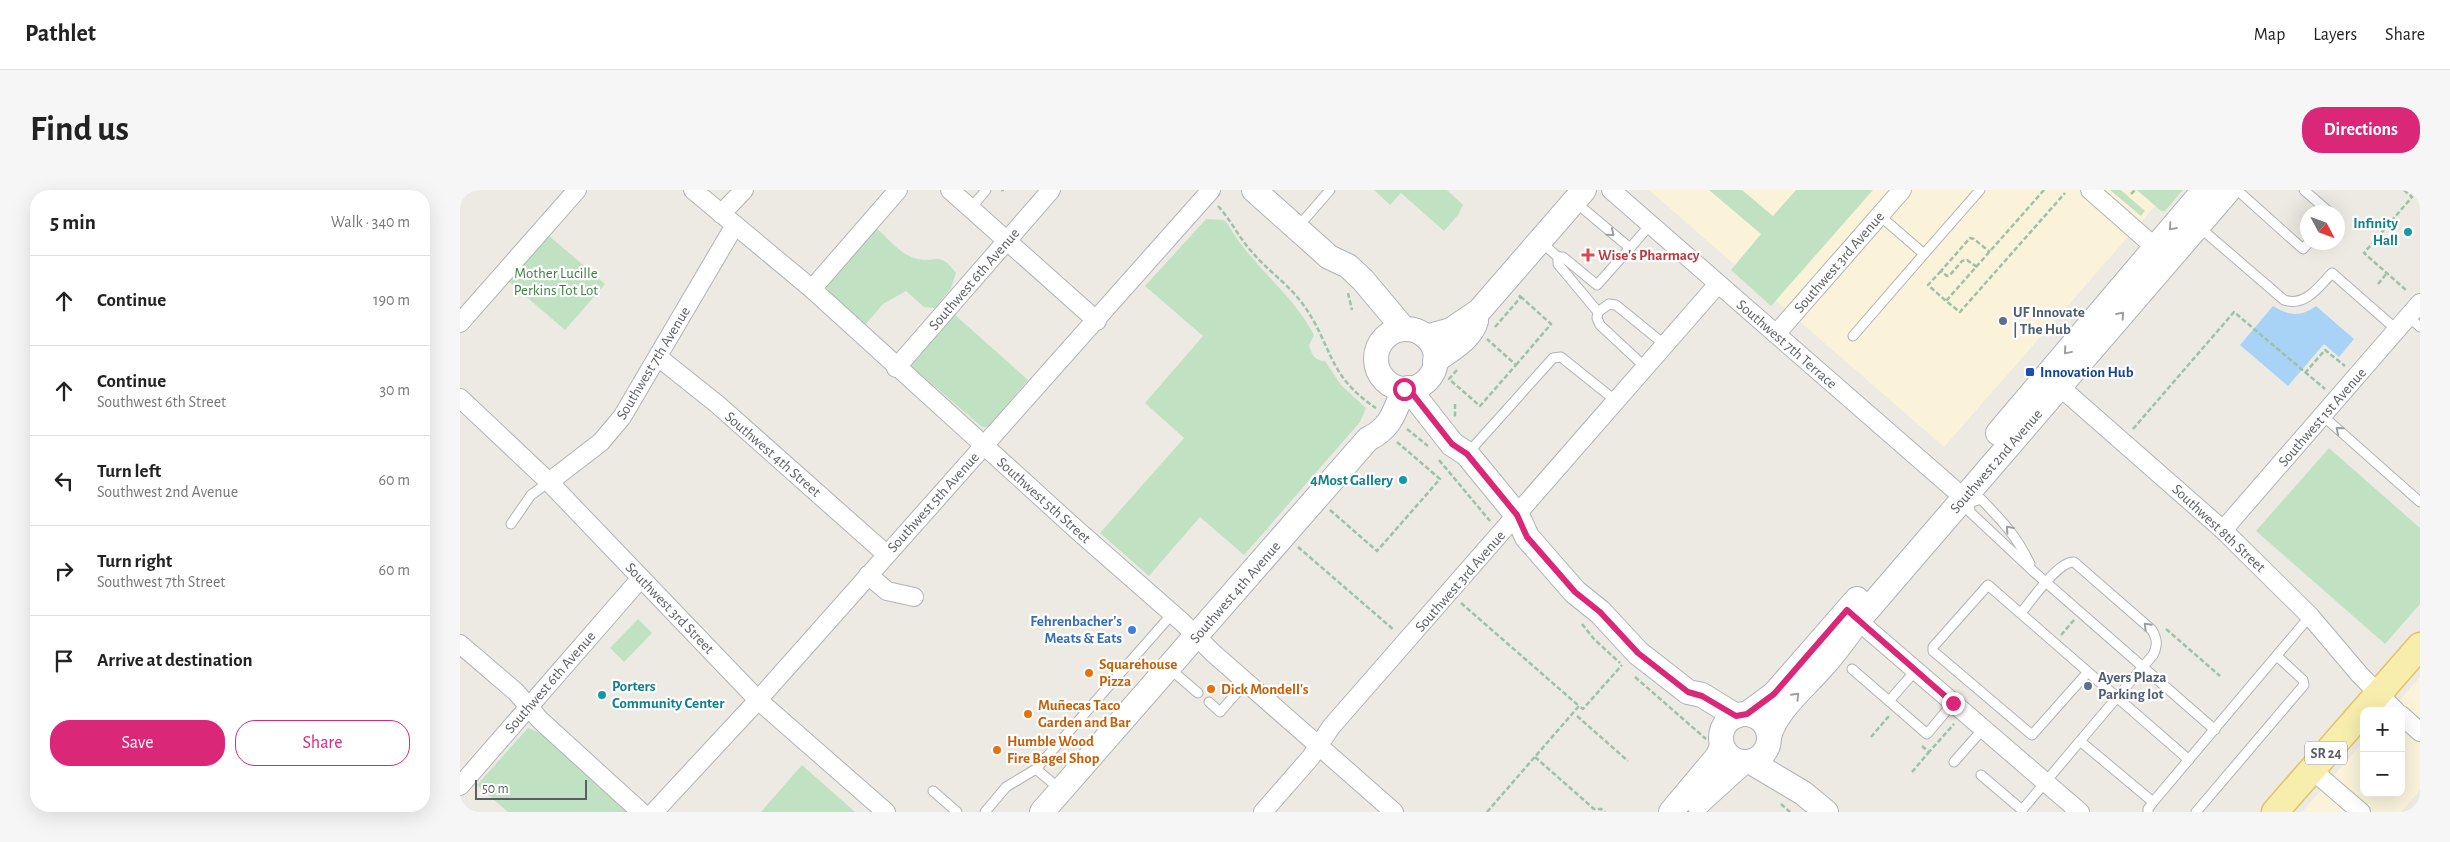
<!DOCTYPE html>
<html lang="en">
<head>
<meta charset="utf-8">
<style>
	:root { --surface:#fff; --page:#f6f6f6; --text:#222; --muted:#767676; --line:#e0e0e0; --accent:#db2777 }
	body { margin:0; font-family:"Alegreya Sans",sans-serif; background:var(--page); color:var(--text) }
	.controls { position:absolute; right:15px; bottom:15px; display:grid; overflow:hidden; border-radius:10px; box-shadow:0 5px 20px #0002 }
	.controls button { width:45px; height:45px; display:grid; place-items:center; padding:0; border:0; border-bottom:1px solid var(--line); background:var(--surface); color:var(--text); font:25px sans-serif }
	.compass { position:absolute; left:1840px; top:15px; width:45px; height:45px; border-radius:50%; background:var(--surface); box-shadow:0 5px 20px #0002; rotate:131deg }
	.scale { position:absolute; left:15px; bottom:12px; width:112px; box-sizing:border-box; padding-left:5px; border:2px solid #5b5e62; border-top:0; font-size:14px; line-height:18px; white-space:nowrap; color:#5b5e62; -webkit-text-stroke:4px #fff; paint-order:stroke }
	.stop { position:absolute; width:15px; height:15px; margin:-11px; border:4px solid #db2777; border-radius:50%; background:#fff }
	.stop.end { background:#db2777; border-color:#fff; box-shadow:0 1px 5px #0008 }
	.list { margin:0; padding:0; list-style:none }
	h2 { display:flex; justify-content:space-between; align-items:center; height:65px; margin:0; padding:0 20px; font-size:21px }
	h2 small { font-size:16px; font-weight:400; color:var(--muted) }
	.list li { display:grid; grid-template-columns:32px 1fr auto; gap:15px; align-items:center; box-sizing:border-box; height:90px; padding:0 20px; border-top:1px solid var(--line) }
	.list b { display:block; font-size:19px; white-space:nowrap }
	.list p { margin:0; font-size:16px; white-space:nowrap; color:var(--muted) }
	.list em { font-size:16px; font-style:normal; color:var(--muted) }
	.actions { display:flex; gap:10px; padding:15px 20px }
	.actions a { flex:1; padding:11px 0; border:1px solid var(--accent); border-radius:20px; text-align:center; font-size:18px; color:var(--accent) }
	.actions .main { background:var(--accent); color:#fff }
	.icon { flex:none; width:28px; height:28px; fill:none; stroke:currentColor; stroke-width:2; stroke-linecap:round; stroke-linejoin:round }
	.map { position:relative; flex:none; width:1960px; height:622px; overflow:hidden; border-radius:20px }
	header { display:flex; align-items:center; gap:30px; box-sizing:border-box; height:70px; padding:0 25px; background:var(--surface); border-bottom:1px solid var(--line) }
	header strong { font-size:24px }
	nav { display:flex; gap:28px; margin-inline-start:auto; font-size:18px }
	.intro { display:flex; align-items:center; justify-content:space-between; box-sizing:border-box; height:120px; padding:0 30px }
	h1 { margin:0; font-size:35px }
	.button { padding:12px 22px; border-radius:20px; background:var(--accent); color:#fff; font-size:18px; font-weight:700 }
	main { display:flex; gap:30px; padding:0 30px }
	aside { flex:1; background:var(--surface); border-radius:20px; box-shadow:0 5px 20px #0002 }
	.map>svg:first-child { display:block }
	.commercial { fill:#faf3da }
	.green { fill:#c1e2c2 }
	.water { fill:#a8d3f7 }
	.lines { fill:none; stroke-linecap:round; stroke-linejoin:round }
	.lane-casing { stroke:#b0b3b7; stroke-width:11 }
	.street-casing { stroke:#b0b3b7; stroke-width:20 }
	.secondary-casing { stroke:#afb2b7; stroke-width:26 }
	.primary-casing { stroke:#e4c364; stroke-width:29 }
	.path { stroke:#9cc2a7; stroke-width:2.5; stroke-dasharray:5 2.5; stroke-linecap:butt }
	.lane { stroke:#fff; stroke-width:9 }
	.street { stroke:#fff; stroke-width:18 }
	.secondary { stroke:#fff; stroke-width:24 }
	.primary { stroke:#f7edad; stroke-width:26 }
	.oneway { stroke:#9d9ea1 }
	.route { stroke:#db2777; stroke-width:6 }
	.culture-dot { fill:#0f9aa8; stroke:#fff; stroke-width:2 }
	.health-dot { fill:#e0444e; stroke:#fff; stroke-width:2 }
	.service-dot { fill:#5c6f8a; stroke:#fff; stroke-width:2 }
	.transit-dot { fill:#1a4fb4; stroke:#fff; stroke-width:2 }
	.shop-dot { fill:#3f7fe0; stroke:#fff; stroke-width:2 }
	.food-dot { fill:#e8710a; stroke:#fff; stroke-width:2 }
	.labels { text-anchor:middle; stroke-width:4.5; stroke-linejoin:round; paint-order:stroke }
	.shield { fill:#fff; stroke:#8c8e91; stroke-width:1 }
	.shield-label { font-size:14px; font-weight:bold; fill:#5b5e62 }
	.culture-label { font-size:15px; font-weight:bold; fill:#0d838f; stroke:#fff; text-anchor:end }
	.health-label { font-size:15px; font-weight:bold; fill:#be3a42; stroke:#fff; text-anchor:start }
	.street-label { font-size:15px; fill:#5b5e62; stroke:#fff }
	.park-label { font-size:15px; fill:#3c8041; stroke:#fff }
	.service-label { font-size:15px; font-weight:bold; fill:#4e5e75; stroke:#fff; text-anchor:start }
	.transit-label { font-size:15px; font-weight:bold; fill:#164399; stroke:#fff; text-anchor:start }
	.shop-label { font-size:15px; font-weight:bold; fill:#366cbe; stroke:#fff; text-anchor:end }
	.food-label { font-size:15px; font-weight:bold; fill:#c56008; stroke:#fff; text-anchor:start }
</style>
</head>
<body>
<header>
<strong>Pathlet</strong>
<nav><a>Map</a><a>Layers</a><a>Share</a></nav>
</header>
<div class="intro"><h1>Find us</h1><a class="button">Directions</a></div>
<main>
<aside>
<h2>5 min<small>Walk · 340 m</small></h2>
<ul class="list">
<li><svg class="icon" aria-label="ahead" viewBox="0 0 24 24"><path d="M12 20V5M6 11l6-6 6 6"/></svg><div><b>Continue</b></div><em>190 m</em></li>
<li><svg class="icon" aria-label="ahead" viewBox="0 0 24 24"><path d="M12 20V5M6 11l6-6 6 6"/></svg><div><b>Continue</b><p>Southwest 6th Street</p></div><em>30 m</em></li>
<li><svg class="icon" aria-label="left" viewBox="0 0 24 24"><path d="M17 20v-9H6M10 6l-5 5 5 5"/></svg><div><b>Turn left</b><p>Southwest 2nd Avenue</p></div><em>60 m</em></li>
<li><svg class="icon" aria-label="right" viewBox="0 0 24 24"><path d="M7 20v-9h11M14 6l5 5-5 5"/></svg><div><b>Turn right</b><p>Southwest 7th Street</p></div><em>60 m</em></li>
<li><svg class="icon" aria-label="arrive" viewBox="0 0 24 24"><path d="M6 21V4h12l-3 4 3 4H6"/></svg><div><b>Arrive at destination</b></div></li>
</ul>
<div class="actions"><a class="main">Save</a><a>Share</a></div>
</aside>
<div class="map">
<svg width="1960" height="622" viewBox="0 0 1960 622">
	<rect width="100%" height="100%" fill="#eceae3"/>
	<g class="commercial">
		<path d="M1189 0H1713L1698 18 1695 16 1484 257Z"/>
		<path d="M1960 487V600L1941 622H1842L1904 551V603H1941V521H1930Z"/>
	</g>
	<g class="green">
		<path d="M914 0H987L1003 15 998 25 984 41 941 3 930 15Z"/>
		<path d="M1249 0H1282L1313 26 1336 0H1413L1311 116 1271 80 1301 44Z"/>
		<path d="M1650 0H1661L1685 21 1681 26Z"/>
		<path d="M1677 0H1723L1705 21H1701Z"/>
		<path d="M746 29 764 30 767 33C791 76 832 102 854 145L849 155C851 164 855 171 865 171L881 195 906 218 900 232 784 365 740 327 689 386 640 343 724 248 685 213 743 146 685 96Z"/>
		<path d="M416 38C427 47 440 64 454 68 475 75 478 59 496 83L491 98 475 118 464 117 446 101 423 114 405 135 370 103 366 96Z"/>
		<path d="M87 44 145 94 105 140 48 91Z"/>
		<path d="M494 124 568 190 528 237H522L451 176V171Z"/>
		<path d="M1869 258 1960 338V414L1925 454 1796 341Z"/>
		<path d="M178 429 192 443 164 472 150 458Z"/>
		<path d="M68 538 82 544 168 622H48L17 595Z"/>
		<path d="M342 575 395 622H301Z"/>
	</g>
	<path class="water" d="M1813 116C1829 126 1841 127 1856 116L1894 149 1879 167 1864 154 1828 196 1780 155Z"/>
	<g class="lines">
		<g class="lane-casing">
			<g id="lane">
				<path d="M1777 0 1843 59 1849 52"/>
				<path d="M1844 0 1869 22"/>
				<path d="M1114 11 1170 58 1190 35"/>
				<path d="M511 18 526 0"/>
				<path d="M1419 25 1464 64 1520 0"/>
				<path d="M1738 36 1824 110C1845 117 1859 97 1872 83L1937 140"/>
				<path d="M837 38 870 0"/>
				<path d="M1080 51 1098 67V74L1138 122"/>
				<path d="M1098 67H1103L1137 95 1170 58"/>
				<path d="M1948 126 1960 137"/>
				<path d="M1393 146 1464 64"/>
				<path d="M1185 177 1140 135 1137 128 1138 122 1149 114 1156 115 1205 155"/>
				<path d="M1863 226 1960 312"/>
				<path d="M1007 264 1093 168 1101 167 1156 211"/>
				<path d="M1505 309 1509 313 1510 322 1573 381 1755 540"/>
				<path d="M1509 313 1521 309C1543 332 1556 345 1570 374"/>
				<path d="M51 334 71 305 89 292"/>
				<path d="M1561 423C1571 411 1598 371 1614 372L1692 440C1697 449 1698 455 1693 465L1620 551"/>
				<path d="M709 478 738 503"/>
				<path d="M1392 479 1429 511 1456 480"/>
				<path d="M1628 482 1572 545 1473 461V457L1528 395 1729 570"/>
				<path d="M1429 511 1467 544 1493 513"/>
				<path d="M749 512 760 522 786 492"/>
				<path d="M1494 572 1523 539"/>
				<path d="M576 579 601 600"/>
				<path d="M1521 585 1562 620 1620 551 1693 612"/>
				<path d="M473 601 497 622"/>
				<path d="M525 622 546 597 576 579 712 424"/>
				<path d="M1688 622V619L1693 612 1850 426"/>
				<path d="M1736 622 1844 495 1843 490 1817 466"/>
			</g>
		</g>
		<g class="street-casing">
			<g id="street">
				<path d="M233 0 352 99 617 340 722 432 753 463 934 622"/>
				<path d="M490 0 637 131"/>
				<path d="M1151 0 1504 308"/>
				<path d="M1630 0 1705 66"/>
				<path d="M261 24 284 0"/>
				<path d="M352 99 438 0"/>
				<path d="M0 133 117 0"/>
				<path d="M1316 144 1442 0"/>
				<path d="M198 167 257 214 426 364"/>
				<path d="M436 178 591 0"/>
				<path d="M1591 189 1763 340 1850 426 1900 485 1936 521"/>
				<path d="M0 208 89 292 298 510 426 622"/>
				<path d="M89 292 141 252 162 227 275 35"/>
				<path d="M1763 340 1960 113"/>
				<path d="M408 385 427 401 454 407"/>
				<path d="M1389 423 1620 622"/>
				<path d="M0 454 56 502 80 530 181 622"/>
				<path d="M1941 525 1960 542"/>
				<path d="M1852 580 1901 622"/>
				<path d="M0 596 181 388"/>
				<path d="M194 622 298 510 751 0"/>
				<path d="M803 622 851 567 871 537 1258 94"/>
			</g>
		</g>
		<g class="secondary-casing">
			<g id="secondary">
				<path d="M794 0 869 67 888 76 903 90 944 139"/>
				<circle cx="946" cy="169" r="30"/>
				<path d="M966 147 991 140 1019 121 1124 0"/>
				<path d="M975 171C990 160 1011 149 1016 131"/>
				<path d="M948 198 992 254 1007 264 1057 325 1067 347 1115 402 1140 422 1178 463 1228 502 1242 505 1276 526"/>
				<path d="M1538 243 1744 0"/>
				<circle cx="1285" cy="548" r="24"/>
				<path d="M1287 524 1314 504 1397 409"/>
				<path d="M1309 546C1318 518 1344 498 1363 476 1376 462 1387 446 1398 431L1769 0"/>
				<path d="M1291 572 1343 603 1366 622"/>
				<path d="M1238 613 1282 573"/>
				<path d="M582 622 908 249C932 237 934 222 944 199"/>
				<path d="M1211 622 1257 567 1262 557"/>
			</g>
		</g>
		<g class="primary-casing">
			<path id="primary" d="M1815 622 1960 456"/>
		</g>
		<g class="path">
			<path d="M541 0H544"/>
			<path d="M1584 0 1486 111 1500 122 1605 3"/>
			<path d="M1944 0 1952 7 1904 63 1946 100"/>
			<path d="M1671 4 1675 0"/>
			<path d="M758 16C771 30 779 48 792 62 807 80 828 94 842 113 873 155 866 185 916 218"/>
			<path d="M1517 77 1507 70 1502 71 1490 85 1487 86 1481 81 1510 48 1514 49 1530 62"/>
			<path d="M1481 81 1468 95 1486 111"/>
			<path d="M1918 94 1927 83"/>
			<path d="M888 103 892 120"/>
			<path d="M1035 137 1061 107 1058 105"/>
			<path d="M1056 175 1091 134 1061 107"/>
			<path d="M997 180 989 189 1020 216 1056 175 1027 149"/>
			<path d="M1845 183 1865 160 1885 176"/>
			<path d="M995 214V227"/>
			<path d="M947 239 968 256"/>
			<path d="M1673 239 1774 122 1865 199"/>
			<path d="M979 270 1030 331"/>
			<path d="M870 320 917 361 980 289 937 252"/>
			<path d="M838 357 934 440"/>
			<path d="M1001 413 1119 516"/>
			<path d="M1122 434 1134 449 1160 473"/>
			<path d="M1706 439 1760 486"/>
			<path d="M1601 445 1614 430"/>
			<path d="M1175 487 1246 549"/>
			<path d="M1117 526 1168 571"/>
			<path d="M1411 547 1428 527 1430 528"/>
			<path d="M1462 556 1469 562 1494 534"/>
			<path d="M1075 567 1134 619H1141L1145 622"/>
			<path d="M1452 582 1469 562"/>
			<path d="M1321 614 1330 622"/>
			<path d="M1027 622 1119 516 1123 519 1162 475"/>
		</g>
		<use href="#lane" class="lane"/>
		<use href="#street" class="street"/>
		<use href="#secondary" class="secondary"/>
		<use href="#primary" class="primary"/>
	</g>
	<defs><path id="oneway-chevron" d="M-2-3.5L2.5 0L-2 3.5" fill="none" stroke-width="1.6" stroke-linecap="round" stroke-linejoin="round" transform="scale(1.25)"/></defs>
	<g class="oneway">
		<use href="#oneway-chevron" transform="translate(1712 37) rotate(131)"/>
		<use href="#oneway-chevron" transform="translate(1151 43) rotate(40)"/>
		<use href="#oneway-chevron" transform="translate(1661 125) rotate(-49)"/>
		<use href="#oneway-chevron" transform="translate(1607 161) rotate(130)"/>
		<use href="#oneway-chevron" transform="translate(1879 240) rotate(-140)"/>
		<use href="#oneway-chevron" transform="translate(1549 339) rotate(-132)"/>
		<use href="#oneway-chevron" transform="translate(1687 436) rotate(-135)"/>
		<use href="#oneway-chevron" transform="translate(1336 506) rotate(-47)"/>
	</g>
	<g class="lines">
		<path class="route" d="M944 199 948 198 992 254 1007 264 1057 325 1067 347 1115 402 1140 422 1178 463 1228 502 1242 506 1276 526 1287 524 1314 504 1387 420 1493 513"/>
	</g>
	<g class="culture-dot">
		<circle cx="1948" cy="42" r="5"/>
		<circle cx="943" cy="290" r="5"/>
		<circle cx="142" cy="505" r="5"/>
	</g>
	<path class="health-dot" d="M1125.5 57.5h5v5h5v5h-5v5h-5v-5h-5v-5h5z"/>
	<g class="service-dot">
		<circle cx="1543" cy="131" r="5"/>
		<circle cx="1628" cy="496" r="5"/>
	</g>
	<rect class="transit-dot" x="1565" y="177" width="10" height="10" rx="2.5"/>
	<circle class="shop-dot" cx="672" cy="440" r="5"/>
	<g class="food-dot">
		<circle cx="629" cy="483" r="5"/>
		<circle cx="751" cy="499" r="5"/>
		<circle cx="568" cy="524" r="5"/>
		<circle cx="537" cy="560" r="5"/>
	</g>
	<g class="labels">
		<rect class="shield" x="1845" y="551.5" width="42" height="23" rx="4"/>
		<g class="shield-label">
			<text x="1866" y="568">SR 24</text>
		</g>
		<g class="culture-label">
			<text x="1938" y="38">Infinity<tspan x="1938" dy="17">Hall</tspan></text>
			<text x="933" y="295">4Most Gallery</text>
			<text x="152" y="501" text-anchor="start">Porters<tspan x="152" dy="17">Community Center</tspan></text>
		</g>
		<g class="health-label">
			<text x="1138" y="70">Wise's Pharmacy</text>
		</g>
		<g class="street-label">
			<text transform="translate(1379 72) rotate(-49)" y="5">Southwest 3rd Avenue</text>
			<text transform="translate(514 89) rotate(-49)" y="5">Southwest 6th Avenue</text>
			<text transform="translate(1327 154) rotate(41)" y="5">Southwest 7th Terrace</text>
			<text transform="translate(193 173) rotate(-59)" y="5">Southwest 7th Avenue</text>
			<text transform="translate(1862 227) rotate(-49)" y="5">Southwest 1st Avenue</text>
			<text transform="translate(313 264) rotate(41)" y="5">Southwest 4th Street</text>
			<text transform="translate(1536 271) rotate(-49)" y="5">Southwest 2nd Avenue</text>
			<text transform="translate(584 310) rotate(42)" y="5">Southwest 5th Street</text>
			<text transform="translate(473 312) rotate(-48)" y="5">Southwest 5th Avenue</text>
			<text transform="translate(1759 338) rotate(43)" y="5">Southwest 8th Street</text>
			<text transform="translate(1000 391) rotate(-49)" y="5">Southwest 3rd Avenue</text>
			<text transform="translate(775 402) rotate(-49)" y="5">Southwest 4th Avenue</text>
			<text transform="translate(210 418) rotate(46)" y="5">Southwest 3rd Street</text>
			<text transform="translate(90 492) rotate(-49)" y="5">Southwest 6th Avenue</text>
		</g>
		<g class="park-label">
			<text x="96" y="88">Mother Lucille<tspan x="96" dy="17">Perkins Tot Lot</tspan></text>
		</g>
		<g class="service-label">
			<text x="1553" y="127">UF Innovate<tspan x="1553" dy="17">| The Hub</tspan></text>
			<text x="1638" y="492">Ayers Plaza<tspan x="1638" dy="17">Parking lot</tspan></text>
		</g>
		<g class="transit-label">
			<text x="1580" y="187">Innovation Hub</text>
		</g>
		<g class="shop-label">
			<text x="662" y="436">Fehrenbacher's<tspan x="662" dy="17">Meats &amp; Eats</tspan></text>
		</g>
		<g class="food-label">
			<text x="639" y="479">Squarehouse<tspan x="639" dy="17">Pizza</tspan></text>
			<text x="761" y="504">Dick Mondell's</text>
			<text x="578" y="520">Muñecas Taco<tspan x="578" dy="17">Garden and Bar</tspan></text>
			<text x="547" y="556">Humble Wood<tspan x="547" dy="17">Fire Bagel Shop</tspan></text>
		</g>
	</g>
</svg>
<div class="controls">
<button>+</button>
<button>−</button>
</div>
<svg class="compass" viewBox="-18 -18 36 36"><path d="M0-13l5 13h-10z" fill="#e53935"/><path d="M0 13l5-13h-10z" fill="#767676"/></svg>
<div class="scale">50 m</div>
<div class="stop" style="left:944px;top:199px"></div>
<div class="stop end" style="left:1493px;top:513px"></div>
</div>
</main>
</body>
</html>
